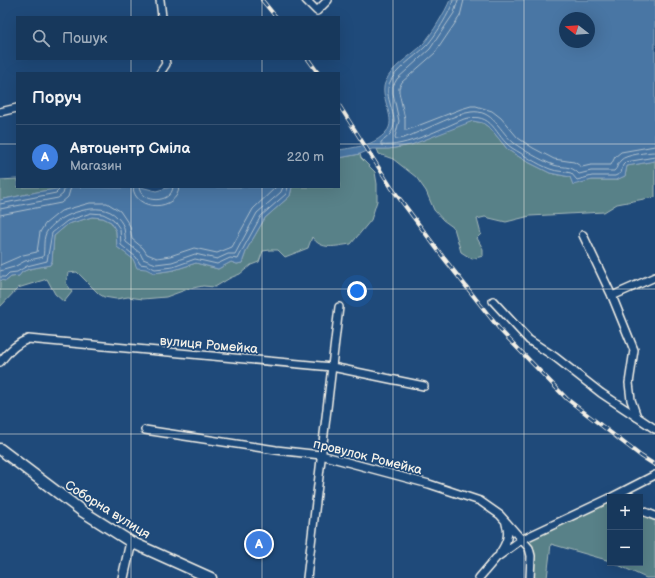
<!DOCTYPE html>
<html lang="uk">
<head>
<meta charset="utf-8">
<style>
	:root { --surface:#17385c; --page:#203f62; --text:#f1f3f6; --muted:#9eacbb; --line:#365272; --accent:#90b9f0 }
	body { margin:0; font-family:"Balsamiq Sans",sans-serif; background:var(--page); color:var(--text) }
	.controls { position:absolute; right:12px; bottom:12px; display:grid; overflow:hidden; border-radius:0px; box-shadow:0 4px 16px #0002 }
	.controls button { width:36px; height:36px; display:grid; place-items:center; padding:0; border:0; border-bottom:1px solid var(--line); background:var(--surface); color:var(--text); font:20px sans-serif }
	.compass { position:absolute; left:559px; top:12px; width:36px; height:36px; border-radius:50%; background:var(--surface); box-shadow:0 4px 16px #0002; rotate:287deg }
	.you { position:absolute; left:357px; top:291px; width:14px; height:14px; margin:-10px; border:3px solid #fff; border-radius:50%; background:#1a73e8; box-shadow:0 0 0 6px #1a73e833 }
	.badge { display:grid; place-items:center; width:26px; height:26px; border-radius:50%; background:var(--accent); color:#fff; font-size:13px; font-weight:700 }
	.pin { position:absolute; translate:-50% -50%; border:2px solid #fff; box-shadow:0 1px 4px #0006 }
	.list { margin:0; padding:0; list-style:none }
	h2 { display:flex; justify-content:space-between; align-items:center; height:52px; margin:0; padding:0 16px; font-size:17px }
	h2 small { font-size:13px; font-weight:400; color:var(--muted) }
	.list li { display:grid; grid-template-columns:26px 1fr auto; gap:12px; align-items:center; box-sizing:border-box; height:64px; padding:0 16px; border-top:1px solid var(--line) }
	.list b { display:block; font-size:15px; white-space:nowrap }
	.list p { margin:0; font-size:13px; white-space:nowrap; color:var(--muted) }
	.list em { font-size:13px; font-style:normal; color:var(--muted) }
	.icon { flex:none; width:22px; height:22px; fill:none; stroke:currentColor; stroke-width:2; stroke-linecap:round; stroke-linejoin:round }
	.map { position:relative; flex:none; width:655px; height:578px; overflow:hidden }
	.search { position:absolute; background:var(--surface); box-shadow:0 4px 16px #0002; left:16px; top:16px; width:324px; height:44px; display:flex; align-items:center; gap:10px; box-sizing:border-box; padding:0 14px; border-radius:0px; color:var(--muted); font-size:15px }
	.panel { position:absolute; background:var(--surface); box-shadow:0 4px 16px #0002; left:16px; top:72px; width:324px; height:116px; border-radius:0px }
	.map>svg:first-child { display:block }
	.green { fill:#598188; stroke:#a6b9b8 }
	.water { fill:#4876a4; stroke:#8da7bf; fill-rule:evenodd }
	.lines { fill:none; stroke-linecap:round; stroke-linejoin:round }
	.shore { stroke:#afc0cd; stroke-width:1 }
	.minor-casing { stroke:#f4f1e8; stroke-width:10 }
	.tertiary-casing { stroke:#f4f1e8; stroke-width:12 }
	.secondary-casing { stroke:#f4f1e8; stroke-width:13 }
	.minor { stroke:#1f4a7a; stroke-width:7 }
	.tertiary { stroke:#1f4a7a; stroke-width:9 }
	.secondary { stroke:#1f4a7a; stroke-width:10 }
	.rail-casing { stroke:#f4f1e8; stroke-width:4 }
	.rail { stroke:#1f4a7a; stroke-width:2.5; stroke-dasharray:8; stroke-linecap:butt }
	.grid { fill:none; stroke:#f4f1e8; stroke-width:1; stroke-opacity:0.55 }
	.labels { text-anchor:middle; stroke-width:3.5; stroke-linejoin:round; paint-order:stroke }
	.street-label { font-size:13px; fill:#f4f1e8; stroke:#1f4a7a }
</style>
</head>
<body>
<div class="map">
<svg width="655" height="578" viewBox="0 0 655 578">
	<rect width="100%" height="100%" fill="#1f4a7a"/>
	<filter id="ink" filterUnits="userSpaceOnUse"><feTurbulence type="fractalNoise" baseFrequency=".025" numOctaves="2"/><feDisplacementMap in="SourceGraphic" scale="8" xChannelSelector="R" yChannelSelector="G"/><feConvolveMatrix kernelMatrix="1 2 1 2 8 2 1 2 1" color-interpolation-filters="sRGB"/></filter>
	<g filter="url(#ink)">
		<g class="green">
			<path d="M473 121 483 123 491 129 508 150 526 161 550 173 570 177 573 184 592 180H616L625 176 627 166 655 161V197L617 204 604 212 530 216 506 222 485 217 477 219 481 234 477 238 483 249V256L472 259 461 252 454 228 443 220 434 210 426 191 416 177 393 159 379 154 377 149C412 151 441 129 473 121Z"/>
			<path d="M360 154 361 158 375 172 377 184V201L371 220 351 244C335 246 322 251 312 237L308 248 285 257 278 250H270L263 251 259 262 251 265 240 274 230 278 215 287 203 286 188 289 166 297 143 299 128 297 116 299 104 297 99 294 77 272 68 273 66 283 72 292 64 302 55 294 47 279 18 288 0 307V280L6 281 11 277 19 276 22 272 29 269 50 265 52 261 54 236 68 224 92 217 103 218 111 222 116 231 117 247 154 273 174 270 196 263 218 269 231 262 237 264 242 263 247 249 265 218 290 196 292 187H339V158Z"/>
			<path d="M17 179V187H69L37 192 0 200V180Z"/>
			<path d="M610 498V561L551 544 547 578H530L531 556 523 542Z"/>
			<path d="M640 510 655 516V578H646L614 563H640Z"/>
		</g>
		<g class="water">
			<path d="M450 0H655V161L627 166 625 176 616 180H592L573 185 570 177 550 173 526 161 508 150 491 129 483 123 473 121 411 145 389 149H372L360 154 339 158V150C356 147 374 146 386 132 398 120 379 98 385 83 392 65 411 57 423 44 432 34 445 12 450 0ZM565 18H589V42H565Z"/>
			<path d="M69 187 122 188 141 187 156 191 171 187H292L290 196 265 218 247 249 242 263 237 264 231 262 218 269 196 263 174 270 154 273 146 269 137 268 133 259 117 247 116 231 111 222 103 218 92 217 68 224 54 236 52 261 50 265 29 269 22 272 19 276 11 277 6 281 0 280V200L37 192Z"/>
		</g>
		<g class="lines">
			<g class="shore">
				<path d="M453 0C452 10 433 40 425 47 414 58 395 69 389 84 383 100 402 119 390 134 388 137 384 140 381 142V145C405 148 442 128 464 119 494 111 494 136 512 148 524 155 537 164 550 169 557 172 565 171 571 173L577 180 592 176H615L621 173 623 165 626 162 655 157"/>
				<path d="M458 0 454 13 430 49 397 79 393 86V93L399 121 395 137 396 139C402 139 410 136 416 133 432 127 455 114 471 112 493 109 500 132 514 143 523 150 541 160 551 164 562 169 570 164 579 174L591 171H614C618 168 617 163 621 160 625 155 648 152 655 152"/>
				<path d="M464 0 460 16 435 53 402 82 399 88V92L405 119V130H407L461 109 471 106H476L492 111 501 118 518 138 533 148 554 159 574 162 582 167 591 165H611L615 157 621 152 655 146"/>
				<path d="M133 187C134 212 178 212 179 187"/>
				<path d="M139 187C140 204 172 204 173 187"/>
				<path d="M0 204 56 193 59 190 60 187"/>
				<path d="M0 209 58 198 63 194 65 187"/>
				<path d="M0 215 61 203 68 197 71 187"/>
				<path d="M0 265 23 255 37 252 40 232 45 224 61 211 90 203H107L120 211 130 226 132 239 143 248 147 254 157 258 170 256 194 248 217 253 232 247 253 209 276 187"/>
				<path d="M0 271 14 267 25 261 43 257C45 249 42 237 48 230 60 214 101 199 117 217 126 226 124 232 126 242L140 253 143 259 156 264 172 262 195 254 217 259 228 254H235L257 213 281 192 283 187"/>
				<path d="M0 277H5L9 273 17 272 27 266 47 261 52 233 67 221 91 213 103 214 113 219 120 229 121 245 136 257 140 264 147 265 155 269 173 267 195 259 217 264 230 258 238 259 244 247 261 216 286 194 288 187"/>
			</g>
			<g class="minor-casing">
				<g id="minor">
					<path d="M160 0 162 17"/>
					<path d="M306 0 317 11 328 0"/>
					<path d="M160 73 166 64 165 59"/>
					<path d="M0 112 17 108"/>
					<path d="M583 235 612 296 634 350 629 383 631 400 637 417"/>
					<path d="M612 296 655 277"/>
					<path d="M493 301 529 340 555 357 601 393 655 429"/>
					<path d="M0 362C7 353 17 343 28 339L332 367 424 386"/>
					<path d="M145 430 276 450 321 455 429 484 480 501 500 515 529 548 531 556 530 578"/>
					<path d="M612 497 655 475"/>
					<path d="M640 510 655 516"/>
					<path d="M500 553C506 544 510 535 506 524"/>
					<path d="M307 578 339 307"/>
					<path d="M479 578 496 558 521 540 610 498"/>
				</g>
			</g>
			<g class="tertiary-casing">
				<path id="tertiary" d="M123 578 131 542"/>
			</g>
			<g class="secondary-casing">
				<path id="secondary" d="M0 449 82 511 131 542 211 578"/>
			</g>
			<use href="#minor" class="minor"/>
			<use href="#tertiary" class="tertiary"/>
			<use href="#secondary" class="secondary"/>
			<g class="rail-casing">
				<g id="rail">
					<path d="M262 0 276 17"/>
					<path d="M308 59 318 73"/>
					<path d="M339 105 391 187 443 257 501 331 567 399 641 456 655 465"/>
				</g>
			</g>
			<use href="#rail" class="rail"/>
		</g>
	</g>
	<path class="grid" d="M131 0V17M262 0V17M393 0V578M524 0V578M131 59V73M262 59V73M0 144H17M339 144H655M131 187V578M262 187V578M0 289H655M0 434H655"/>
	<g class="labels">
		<g class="street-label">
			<text transform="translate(209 344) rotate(5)" y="5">вулиця Ромейка</text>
			<text transform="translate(368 456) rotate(14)" y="5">провулок Ромейка</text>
			<text transform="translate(108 509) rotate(32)" y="5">Соборна вулиця</text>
		</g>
	</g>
</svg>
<div class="controls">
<button>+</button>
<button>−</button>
</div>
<svg class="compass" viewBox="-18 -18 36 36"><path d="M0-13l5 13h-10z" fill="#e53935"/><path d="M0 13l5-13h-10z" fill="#9eacbb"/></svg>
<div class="you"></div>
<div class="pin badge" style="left:259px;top:544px;background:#3f7fe0">A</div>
<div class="search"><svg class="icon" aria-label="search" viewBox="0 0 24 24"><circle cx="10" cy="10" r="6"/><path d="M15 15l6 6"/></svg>Пошук</div>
<section class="panel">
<h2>Поруч<small></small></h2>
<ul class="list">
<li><span class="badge" style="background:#3f7fe0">A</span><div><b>Автоцентр Сміла</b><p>Магазин</p></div><em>220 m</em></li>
</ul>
</section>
</div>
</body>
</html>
